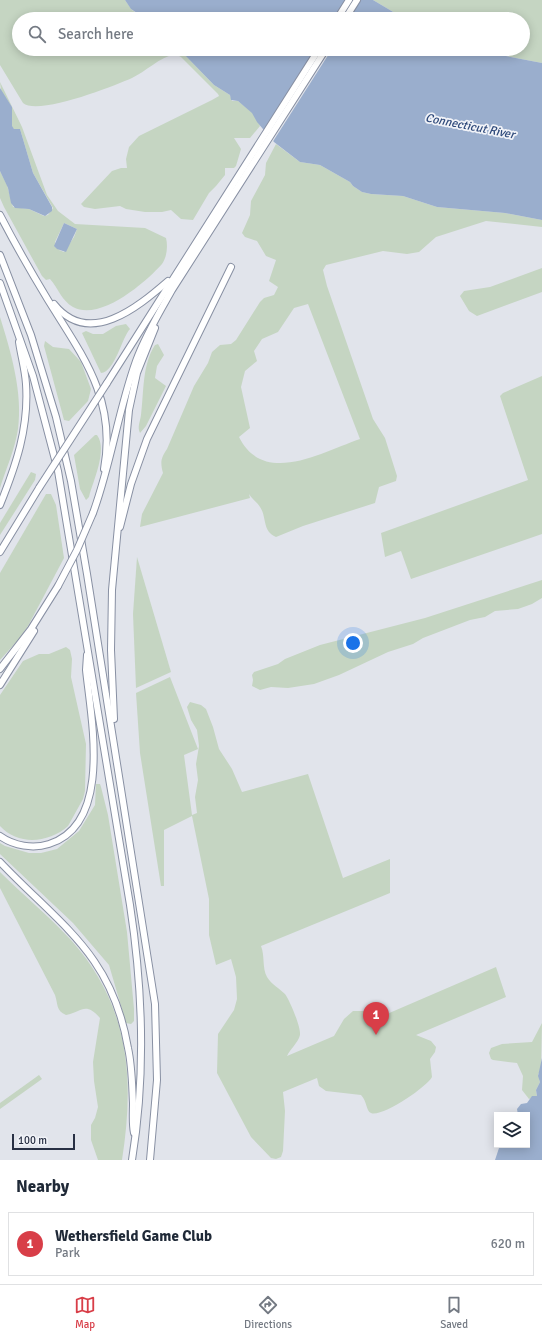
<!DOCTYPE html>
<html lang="en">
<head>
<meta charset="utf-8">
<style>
	:root { --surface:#fff; --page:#f2f2f3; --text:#1f2937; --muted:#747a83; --line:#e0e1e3; --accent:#d83e48 }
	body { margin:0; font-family:Signika,sans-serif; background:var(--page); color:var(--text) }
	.controls { position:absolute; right:12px; bottom:12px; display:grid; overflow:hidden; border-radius:0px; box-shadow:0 2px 10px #0003 }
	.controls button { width:36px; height:36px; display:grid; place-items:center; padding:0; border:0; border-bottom:1px solid var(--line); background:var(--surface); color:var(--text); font:20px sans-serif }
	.scale { position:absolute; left:12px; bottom:10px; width:63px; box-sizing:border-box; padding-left:4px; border:2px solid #283044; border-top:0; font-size:11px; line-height:14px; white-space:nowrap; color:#283044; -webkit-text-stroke:3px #f1f3f8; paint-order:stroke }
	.you { position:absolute; left:353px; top:643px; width:14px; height:14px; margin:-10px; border:3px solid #fff; border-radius:50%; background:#1a73e8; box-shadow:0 0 0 6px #1a73e833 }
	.badge { display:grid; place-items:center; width:26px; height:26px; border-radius:50%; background:var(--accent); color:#fff; font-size:13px; font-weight:700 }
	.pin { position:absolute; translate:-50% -33px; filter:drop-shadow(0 1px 2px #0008) }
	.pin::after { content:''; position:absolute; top:21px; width:14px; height:12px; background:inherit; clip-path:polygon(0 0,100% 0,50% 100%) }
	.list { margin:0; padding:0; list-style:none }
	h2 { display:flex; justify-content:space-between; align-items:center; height:52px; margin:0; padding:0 16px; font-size:17px }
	h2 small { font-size:13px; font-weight:400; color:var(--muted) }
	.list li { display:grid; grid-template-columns:26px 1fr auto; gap:12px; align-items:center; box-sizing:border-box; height:64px; margin:0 8px 8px; padding:0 8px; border:1px solid var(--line); border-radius:0px }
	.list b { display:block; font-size:15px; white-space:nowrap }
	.list p { margin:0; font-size:13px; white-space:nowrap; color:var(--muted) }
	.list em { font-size:13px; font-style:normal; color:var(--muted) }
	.icon { flex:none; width:22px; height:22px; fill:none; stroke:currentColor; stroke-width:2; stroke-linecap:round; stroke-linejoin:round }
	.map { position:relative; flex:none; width:542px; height:1160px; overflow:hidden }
	.search { position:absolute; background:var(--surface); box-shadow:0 2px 10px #0003; left:12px; right:12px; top:12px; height:44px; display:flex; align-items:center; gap:10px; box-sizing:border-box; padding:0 14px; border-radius:22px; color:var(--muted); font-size:15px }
	.sheet { height:124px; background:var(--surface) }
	nav { display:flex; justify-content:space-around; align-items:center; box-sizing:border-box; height:56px; border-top:1px solid var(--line); background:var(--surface); font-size:11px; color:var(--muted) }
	nav a { display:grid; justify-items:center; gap:2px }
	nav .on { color:var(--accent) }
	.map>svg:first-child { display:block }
	.green { fill:#c5d5c2; fill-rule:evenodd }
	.water { fill:#9aaecd }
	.pier { fill:#e1e4eb }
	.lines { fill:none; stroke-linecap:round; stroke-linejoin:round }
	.motorway-casing { stroke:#8890a3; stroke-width:8 }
	.motorway { stroke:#fff; stroke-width:6 }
	.motorway-bridge-casing { stroke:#8890a3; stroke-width:8; stroke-linecap:butt }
	.motorway-bridge { stroke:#fff; stroke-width:6 }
	.labels { text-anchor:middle; stroke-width:3.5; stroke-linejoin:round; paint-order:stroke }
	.water-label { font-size:12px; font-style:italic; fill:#2f4a7b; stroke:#f1f3f8 }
</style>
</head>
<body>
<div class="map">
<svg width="542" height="1160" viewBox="0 0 542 1160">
	<rect width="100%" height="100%" fill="#e1e4eb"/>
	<g class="green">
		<path d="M0 0H125L132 10 146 19H19V49H179L214 85 230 95 232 101H238L253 113 260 126 250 138H234L241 149 236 166 234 168H225V175L216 186 209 193 193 220 181 219 171 210 162 212H145L126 209 120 206 95 209 84 207 81 204 112 171 121 168H127L126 159 129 147 139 136 212 100 219 96 218 94 181 57 175 54C160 57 145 72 132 78 114 86 38 116 23 103L0 65Z"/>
		<path d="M373 0H542V63L495 54 486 49H523V19H405Z"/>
		<path d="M0 82 22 127 47 195 58 211 75 224 145 228 166 238C168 246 167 257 162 264 146 282 100 322 73 307 62 301 58 288 50 279L46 280 42 276 4 207 0 198V171L7 185 13 207 29 209 44 216 48 215 53 208 33 173 20 129H14L11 126 12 107 1 91ZM64 223 77 229 74 237 64 252 59 250 55 242Z"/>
		<path d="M276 144 300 162 320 165 350 182 353 186 362 192 371 194 403 196 437 207 505 213 542 220V227L486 221 436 237 419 252 407 254 383 251 326 265 323 270 327 286 373 419 385 438 397 476 396 481 379 487 375 503 303 526 276 537C262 531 267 517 260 507 257 502 252 499 249 494L250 498 140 527 142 514 163 473C160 462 161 458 167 449L194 386 208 363 212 352 220 345 231 344 236 340 260 302 264 298 274 295 278 287 269 281 276 260 266 256 257 241 245 237 242 233 250 215 251 201 265 175 266 163ZM308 304 360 439C322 452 264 487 239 437L250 428 241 387 245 371 257 361 254 351 262 339 278 332 294 308Z"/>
		<path d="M542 268V292L477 316 469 311 460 296 464 291 490 287Z"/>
		<path d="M0 317C11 352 23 393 18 429 15 449 6 469 0 488Z"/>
		<path d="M126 324 130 329C122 337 115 372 101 373L82 333 86 331 93 334H103L116 326Z"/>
		<path d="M45 341 53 347 69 349 81 362 91 389 88 401 69 421 64 420 44 346Z"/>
		<path d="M158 344 164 355 157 366 155 378 166 386 146 426 140 433C137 427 140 422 141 415 144 392 142 365 155 345Z"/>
		<path d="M542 376V534L411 579 401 551 385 557 381 533 528 480 500 396 503 393Z"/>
		<path d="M95 435H97C108 450 93 481 89 497L86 500 80 489 74 455Z"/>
		<path d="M31 472 36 474 35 480 0 535V523Z"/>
		<path d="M46 494H51L56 505 64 558 28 626 19 639 0 660V573Z"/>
		<path d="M137 557 171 672 136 688 133 614Z"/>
		<path d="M542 580V598L532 604 518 609 495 611 485 617 470 620 423 638 413 644 388 652 339 675 314 684 288 688 271 687 260 690 252 686 253 680 252 675 254 672 278 664 285 659 320 645 425 618Z"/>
		<path d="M66 647 70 650 72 659 71 677 86 744 85 791 83 799 68 826C49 843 18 846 0 826V695L23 661 39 654H49Z"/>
		<path d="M170 677 198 749 184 755 192 815 197 813 195 797 198 780 196 764 199 746 197 730 191 720 187 707 190 702 201 705 206 709 213 727 219 749 232 769 242 792 308 774 343 878 390 859V893L261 946C265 956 262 968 267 977 272 985 279 988 285 994 290 1001 301 1027 300 1035 298 1043 290 1049 287 1056L334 1036 344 1019 353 1011H373L380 1017 496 967 506 997 416 1035 431 1041 436 1047 435 1052 430 1059 432 1077C427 1087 381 1118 371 1113 366 1111 367 1101 361 1095L326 1091 319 1086 317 1078 283 1092 285 1111 283 1151 281 1157 276 1159 271 1158 251 1137 217 1073 218 1034 234 1010 237 999 236 977 231 959 216 965 209 935V899L192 816 164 830V886H161L140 753 136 693Z"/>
		<path d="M96 784H100L101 787 108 815 127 932 134 1009V1021L131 1024 126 1023 109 965 73 923 0 854V843L5 846 29 853H41L57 849 79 831 95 805Z"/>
		<path d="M0 872C23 895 49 916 71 940 129 1005 135 1077 122 1160H98L91 1140V1125L95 1118 98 1107 94 1081 93 1062 100 1018C85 1001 82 1012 66 1015 56 1011 58 1004 55 995L0 888Z"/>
		<path d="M542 1023 541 1071 538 1074 540 1082 536 1090 537 1096 529 1099 522 1090 523 1076 517 1063 493 1060 491 1059 489 1053 491 1048 502 1044 532 1042Z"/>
		<path d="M39 1075 42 1079 0 1109V1103Z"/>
	</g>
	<g class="water">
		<path d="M125 0H373L405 19H146L131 9Z"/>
		<path d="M179 49H486L495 54 542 63V220L505 213 437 207 403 196 371 194 362 192 353 186 350 182 320 165 300 162 274 142 257 122 252 113 238 101 231 100 230 95 214 85Z"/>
		<path d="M0 88 12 107V126L14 129H20L33 173 52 207V211L45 216 29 209 15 208 11 203 8 188 0 171Z"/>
		<path d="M64 223 77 229 66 252 57 249 54 246Z"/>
		<path d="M542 1058V1160H495L500 1145H527V1115H518L517 1109 521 1104 527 1103 532 1096H537L536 1090 540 1082 538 1076Z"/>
	</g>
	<path class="pier" d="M315 49H332L272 143 263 132Z"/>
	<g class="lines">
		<g class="motorway-casing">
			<g id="motorway">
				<path d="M337 19 349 0"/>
				<path d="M345 19 357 0"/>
				<path d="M0 215C15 244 31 272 48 300 82 355 117 399 104 469"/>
				<path d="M0 255 31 335 56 417 71 481 87 574 155 1004 157 1080 150 1160"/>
				<path d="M0 283 33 376 58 471 130 905C143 990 146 1075 132 1160"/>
				<path d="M54 304C89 348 138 307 168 281"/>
				<path d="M107 383 319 49"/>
				<path d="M0 505C16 465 29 428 26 384 25 369 21 356 19 342"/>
				<path d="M93 513C111 464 118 411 136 361 145 336 159 313 172 290L326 49"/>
				<path d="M120 527 131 484 147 439 231 267"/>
				<path d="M0 552 39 488"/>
				<path d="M0 669 31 629 58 586"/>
				<path d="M0 685 34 631"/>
				<path d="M114 719 111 650 112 590 129 410 137 373 155 328"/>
				<path d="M0 836C14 846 33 849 49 844 113 824 91 718 86 670L87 655"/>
				<path d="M0 862C61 926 112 954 128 1048 132 1066 132 1084 133 1103 133 1113 132 1123 134 1133"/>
			</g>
		</g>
		<use href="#motorway" class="motorway"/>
		<g class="motorway-bridge-casing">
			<g id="motorway-bridge">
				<path d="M39 488 107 383"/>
				<path d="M58 586 77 550 93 513"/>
			</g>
		</g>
		<use href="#motorway-bridge" class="motorway-bridge"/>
	</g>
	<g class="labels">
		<g class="water-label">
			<text transform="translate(470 126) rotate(11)" y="4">Connecticut River</text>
		</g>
	</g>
</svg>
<div class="controls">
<button><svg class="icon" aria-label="layers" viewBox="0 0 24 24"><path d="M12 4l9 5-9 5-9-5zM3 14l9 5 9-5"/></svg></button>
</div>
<div class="scale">100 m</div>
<div class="you"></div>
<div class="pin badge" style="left:376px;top:1035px">1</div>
<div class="search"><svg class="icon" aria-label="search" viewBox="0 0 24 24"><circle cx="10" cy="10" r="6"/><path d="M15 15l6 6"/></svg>Search here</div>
</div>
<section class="sheet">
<h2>Nearby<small></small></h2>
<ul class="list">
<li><span class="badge">1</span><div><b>Wethersfield Game Club</b><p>Park</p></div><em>620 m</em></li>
</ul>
</section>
<nav>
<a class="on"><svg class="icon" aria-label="map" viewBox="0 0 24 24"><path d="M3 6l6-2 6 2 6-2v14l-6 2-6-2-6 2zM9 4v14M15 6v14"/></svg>Map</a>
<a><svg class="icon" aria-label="directions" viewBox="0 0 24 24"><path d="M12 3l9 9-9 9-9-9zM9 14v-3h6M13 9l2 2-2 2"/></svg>Directions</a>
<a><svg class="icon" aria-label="saved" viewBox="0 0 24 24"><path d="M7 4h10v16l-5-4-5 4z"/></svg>Saved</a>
</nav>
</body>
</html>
